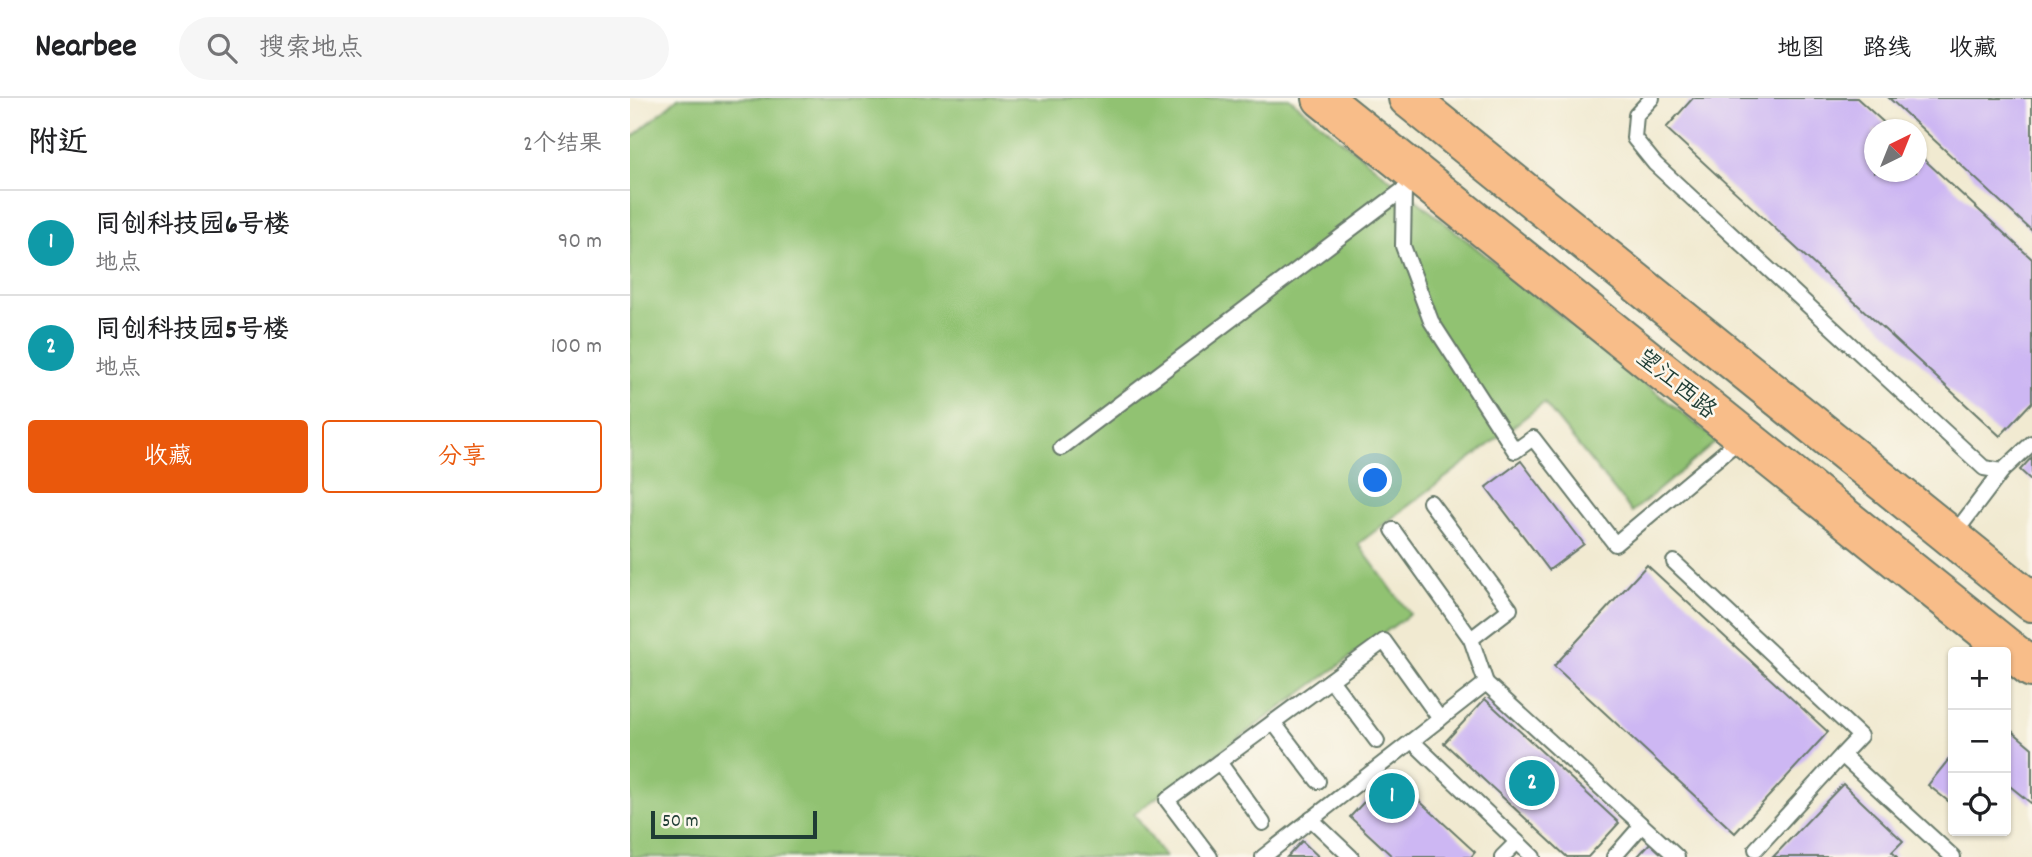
<!DOCTYPE html>
<html lang="zh">
<head>
<meta charset="utf-8">
<style>
	:root { --surface:#fff; --page:#f6f6f6; --text:#202124; --muted:#757577; --line:#e0e0e0; --accent:#ea580c }
	body { margin:0; font-family:Dekko,"LXGW WenKai TC",sans-serif; background:var(--page); color:var(--text) }
	.controls { position:absolute; right:21px; bottom:21px; display:grid; overflow:hidden; border-radius:7px; box-shadow:0 2px 5px #0004 }
	.controls button { width:63px; height:63px; display:grid; place-items:center; padding:0; border:0; border-bottom:2px solid var(--line); background:var(--surface); color:var(--text); font:35px sans-serif }
	.compass { position:absolute; left:1234px; top:21px; width:63px; height:63px; border-radius:50%; background:var(--surface); box-shadow:0 2px 5px #0004; rotate:43deg }
	.scale { position:absolute; left:21px; bottom:18px; width:166px; box-sizing:border-box; padding-left:7px; border:4px solid #1f3d34; border-top:0; font-size:19px; line-height:24px; white-space:nowrap; color:#1f3d34; -webkit-text-stroke:5px #fbf7ec; paint-order:stroke }
	.you { position:absolute; left:746px; top:383px; width:24px; height:24px; margin:-18px; border:5px solid #fff; border-radius:50%; background:#1a73e8; box-shadow:0 0 0 10px #1a73e833 }
	.badge { display:grid; place-items:center; width:46px; height:46px; border-radius:50%; background:var(--accent); color:#fff; font-size:23px; font-weight:700 }
	.pin { position:absolute; translate:-50% -50%; border:4px solid #fff; box-shadow:0 2px 7px #0006 }
	.list { margin:0; padding:0; list-style:none }
	h2 { display:flex; justify-content:space-between; align-items:center; height:91px; margin:0; padding:0 28px; font-size:30px }
	h2 small { font-size:23px; font-weight:400; color:var(--muted) }
	.list li { display:grid; grid-template-columns:46px 1fr auto; gap:21px; align-items:center; box-sizing:border-box; height:105px; padding:0 28px; border-top:2px solid var(--line) }
	.list b { display:block; font-size:26px; white-space:nowrap }
	.list p { margin:0; font-size:23px; white-space:nowrap; color:var(--muted) }
	.list em { font-size:23px; font-style:normal; color:var(--muted) }
	.actions { display:flex; gap:14px; padding:21px 28px }
	.actions a { flex:1; padding:16px 0; border:2px solid var(--accent); border-radius:7px; text-align:center; font-size:24px; color:var(--accent) }
	.actions .main { background:var(--accent); color:#fff }
	.icon { flex:none; width:38px; height:38px; fill:none; stroke:currentColor; stroke-width:2; stroke-linecap:round; stroke-linejoin:round }
	.map { position:relative; flex:none; width:1402px; height:759px; overflow:hidden }
	header { display:flex; align-items:center; gap:42px; box-sizing:border-box; height:98px; padding:0 35px; background:var(--surface); border-bottom:2px solid var(--line) }
	header strong { font-size:33px }
	nav { display:flex; gap:38px; margin-inline-start:auto; font-size:24px }
	.search { width:490px; height:63px; background:var(--page); display:flex; align-items:center; gap:18px; box-sizing:border-box; padding:0 24px; border-radius:38px; color:var(--muted); font-size:26px }
	main { display:flex }
	aside { flex:1; background:var(--surface) }
	.map>svg:first-child { display:block }
	.green { fill:#91c272; stroke:#588053; stroke-width:2 }
	.building { fill:#cdb7f3 }
	.lines { fill:none; stroke-linecap:round; stroke-linejoin:round }
	.lane-casing { stroke:#687a6b; stroke-width:18 }
	.primary-casing { stroke:#687a6b; stroke-width:42 }
	.lane { stroke:#fff; stroke-width:14 }
	.primary { stroke:#f8bd89; stroke-width:38 }
	.labels { text-anchor:middle; stroke-width:5; stroke-linejoin:round; paint-order:stroke }
	.street-label { font-size:24px; fill:#1f3d34; stroke:#fbf7ec }
</style>
</head>
<body>
<header>
<strong>Nearbee</strong>
<div class="search"><svg class="icon" aria-label="search" viewBox="0 0 24 24"><circle cx="10" cy="10" r="6"/><path d="M15 15l6 6"/></svg>搜索地点</div>
<nav><a>地图</a><a>路线</a><a>收藏</a></nav>
</header>
<main>
<aside>
<h2>附近<small>2个结果</small></h2>
<ul class="list">
<li><span class="badge" style="background:#0f9aa8">1</span><div><b>同创科技园6号楼</b><p>地点</p></div><em>90 m</em></li>
<li><span class="badge" style="background:#0f9aa8">2</span><div><b>同创科技园5号楼</b><p>地点</p></div><em>100 m</em></li>
</ul>
<div class="actions"><a class="main">收藏</a><a>分享</a></div>
</aside>
<div class="map">
<svg width="1402" height="759" viewBox="0 0 1402 759">
	<rect width="100%" height="100%" fill="#fbf7ec"/>
	<filter id="ink" filterUnits="userSpaceOnUse"><feTurbulence type="fractalNoise" baseFrequency=".0143" numOctaves="2"/><feDisplacementMap in="SourceGraphic" scale="14" xChannelSelector="R" yChannelSelector="G"/><feConvolveMatrix kernelMatrix="1 2 1 2 8 2 1 2 1" color-interpolation-filters="sRGB"/></filter>
	<filter id="wash" filterUnits="userSpaceOnUse"><feTurbulence type="fractalNoise" baseFrequency=".00686" numOctaves="4" result="noise"/><feDisplacementMap in="SourceGraphic" scale="28" xChannelSelector="R" yChannelSelector="G"/><feGaussianBlur stdDeviation="1.57" result="paint"/><feColorMatrix in="noise" values="0 0 0 0 0 0 0 0 0 0 0 0 0 0 0 0 0 1.4 0 .05"/><feComposite in="paint" operator="in"/></filter>
	<g filter="url(#wash)">
		<rect width="100%" height="100%" fill="#f1ead1"/>
		<path class="green" d="M48 0H659L1087 343 1002 414 914 305 728 446 780 516 504 716 535 759H0V41Z"/>
		<g id="blocks">
			<g class="building">
				<path d="M1063 0H1227L1262 32H1244V74H1286V54L1402 161V304L1370 338 1036 30Z"/>
				<path d="M1259 0H1402V133Z"/>
				<path d="M1402 359V383L1390 372Z"/>
				<path d="M891 363 954 446 919 472 856 389Z"/>
				<path d="M1017 467 1198 634 1105 735 924 568Z"/>
				<path d="M855 601 989 725 958 759H937L814 645Z"/>
				<path d="M1376 628 1402 650V706L1376 685Z"/>
				<path d="M1323 656V707L1298 687Z"/>
				<path d="M760 676 845 754 841 759H763L720 719Z"/>
				<path d="M1213 686 1273 743 1262 754 1267 759H1143Z"/>
				<path d="M1023 742 1041 759H1007Z"/>
				<path d="M672 743 689 759H657Z"/>
			</g>
		</g>
	</g>
	<g filter="url(#ink)">
		<use href="#blocks" fill-opacity="0" stroke="#687a6b" stroke-width="2"/>
		<g class="lines">
			<g class="lane-casing">
				<g id="lane">
					<path d="M1022 0 1006 17 1004 40 1025 66 1354 370 1372 373 1402 345"/>
					<path d="M774 91 773 148 801 223 885 353 903 340 985 446 1113 339"/>
					<path d="M431 350 778 88"/>
					<path d="M800 404 880 511 841 541 856 585"/>
					<path d="M763 432 841 541"/>
					<path d="M1322 439 1372 373"/>
					<path d="M1044 464 1230 638 1212 657 1323 759"/>
					<path d="M701 582 747 643"/>
					<path d="M643 624 688 683"/>
					<path d="M782 643 903 759"/>
					<path d="M589 664 633 725"/>
					<path d="M681 721 721 759"/>
					<path d="M1126 751 1212 657"/>
					<path d="M580 759 537 702 754 543 810 621"/>
					<path d="M633 759 856 585 1047 759"/>
					<path d="M872 759 887 744"/>
					<path d="M984 759 1012 727"/>
				</g>
			</g>
			<g class="primary-casing">
				<g id="primary">
					<path d="M692 0 1402 570"/>
					<path d="M778 0 1402 504"/>
				</g>
			</g>
			<use href="#lane" class="lane"/>
			<use href="#primary" class="primary"/>
		</g>
	</g>
	<g class="labels">
		<g class="street-label">
			<text transform="translate(1047 285) rotate(39)" y="8">望江西路</text>
		</g>
	</g>
</svg>
<div class="controls">
<button>+</button>
<button>−</button>
<button><svg class="icon" aria-label="locate" viewBox="0 0 24 24"><circle cx="12" cy="12" r="6"/><path d="M12 2v4M12 18v4M2 12h4M18 12h4"/></svg></button>
</div>
<svg class="compass" viewBox="-18 -18 36 36"><path d="M0-13l5 13h-10z" fill="#e53935"/><path d="M0 13l5-13h-10z" fill="#757577"/></svg>
<div class="scale">50 m</div>
<div class="you"></div>
<div class="pin badge" style="left:762px;top:698px;background:#0f9aa8">1</div>
<div class="pin badge" style="left:902px;top:685px;background:#0f9aa8">2</div>
</div>
</main>
</body>
</html>
